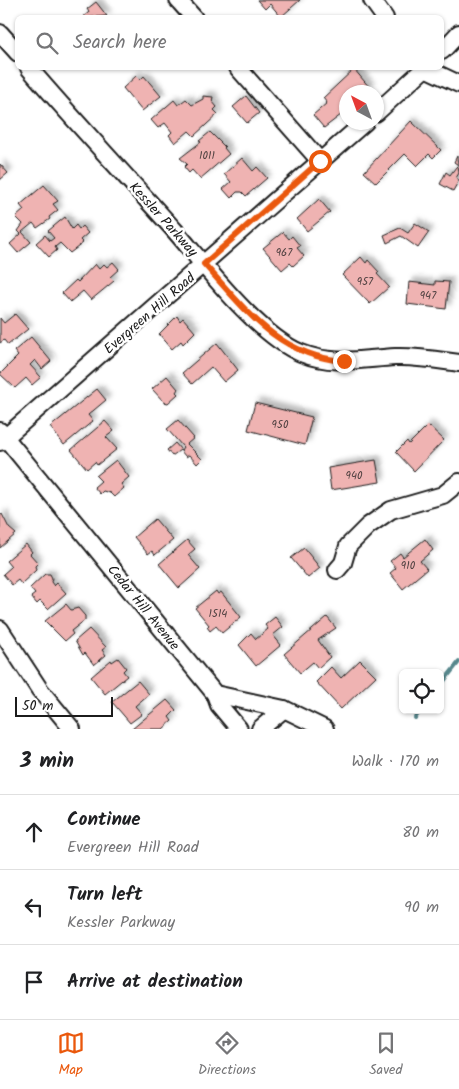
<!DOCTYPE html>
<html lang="en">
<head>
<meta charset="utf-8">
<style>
	:root { --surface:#fff; --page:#f6f6f6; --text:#202124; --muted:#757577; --line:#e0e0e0; --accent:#ea580c }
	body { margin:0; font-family:Kalam,sans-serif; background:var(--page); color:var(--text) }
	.controls { position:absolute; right:15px; bottom:15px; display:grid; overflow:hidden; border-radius:8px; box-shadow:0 1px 4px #0004 }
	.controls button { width:45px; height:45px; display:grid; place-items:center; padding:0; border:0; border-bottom:1px solid var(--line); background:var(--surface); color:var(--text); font:25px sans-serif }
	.compass { position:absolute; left:339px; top:85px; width:45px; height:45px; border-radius:50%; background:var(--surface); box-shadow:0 1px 4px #0004; rotate:319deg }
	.scale { position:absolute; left:15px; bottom:12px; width:98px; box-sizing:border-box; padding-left:5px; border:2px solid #1c1c1c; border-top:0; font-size:14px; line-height:18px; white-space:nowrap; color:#1c1c1c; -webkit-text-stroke:4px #fff; paint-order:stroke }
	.stop { position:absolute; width:15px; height:15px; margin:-11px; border:4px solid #ea580c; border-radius:50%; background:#fff }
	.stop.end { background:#ea580c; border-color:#fff; box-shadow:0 1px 5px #0008 }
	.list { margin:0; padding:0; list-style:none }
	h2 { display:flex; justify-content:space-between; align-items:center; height:65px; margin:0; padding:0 20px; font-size:21px }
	h2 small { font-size:16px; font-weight:400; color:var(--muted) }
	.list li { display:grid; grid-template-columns:32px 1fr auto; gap:15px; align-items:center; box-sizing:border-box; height:75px; padding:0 20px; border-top:1px solid var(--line) }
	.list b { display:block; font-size:19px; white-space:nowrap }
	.list p { margin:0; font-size:16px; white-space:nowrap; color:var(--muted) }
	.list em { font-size:16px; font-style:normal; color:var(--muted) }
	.icon { flex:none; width:28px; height:28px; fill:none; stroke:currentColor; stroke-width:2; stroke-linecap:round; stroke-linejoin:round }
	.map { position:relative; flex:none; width:459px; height:729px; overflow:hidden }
	.search { position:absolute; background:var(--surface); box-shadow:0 1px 4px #0004; left:15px; right:15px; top:15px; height:55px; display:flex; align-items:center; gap:12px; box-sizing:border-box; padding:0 18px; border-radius:8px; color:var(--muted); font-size:19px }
	.sheet { height:290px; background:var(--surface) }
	nav { display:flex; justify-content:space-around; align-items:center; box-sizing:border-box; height:70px; border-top:1px solid var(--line); background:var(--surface); font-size:14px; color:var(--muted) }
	nav a { display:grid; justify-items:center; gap:2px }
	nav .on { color:var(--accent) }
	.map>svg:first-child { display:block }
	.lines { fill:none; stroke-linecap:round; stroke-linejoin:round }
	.stream { stroke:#57878c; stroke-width:4 }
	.building { fill:#efb3b2; stroke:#1c1c1c; filter:url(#shadow) }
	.minor-casing { stroke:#1c1c1c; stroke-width:20 }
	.minor { stroke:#fff; stroke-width:16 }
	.route { stroke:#ea580c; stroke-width:6 }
	.labels { text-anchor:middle; stroke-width:5; stroke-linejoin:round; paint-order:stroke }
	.number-label { font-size:11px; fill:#514242 }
	.street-label { font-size:14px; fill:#1c1c1c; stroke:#fff }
</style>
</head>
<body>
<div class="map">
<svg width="459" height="729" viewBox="0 0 459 729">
	<defs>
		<filter id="shadow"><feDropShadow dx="4.5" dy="-4.5" stdDeviation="2.5" flood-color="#0004"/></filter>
	</defs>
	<rect width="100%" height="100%" fill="#fff"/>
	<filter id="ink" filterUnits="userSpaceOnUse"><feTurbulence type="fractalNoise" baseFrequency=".02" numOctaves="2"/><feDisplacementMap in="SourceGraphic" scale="10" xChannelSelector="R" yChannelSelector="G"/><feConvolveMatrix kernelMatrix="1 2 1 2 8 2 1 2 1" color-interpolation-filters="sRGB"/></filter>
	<g filter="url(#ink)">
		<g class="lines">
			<g class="stream">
				<path d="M440 686 459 662"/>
				<path d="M415 718 421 710"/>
			</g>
		</g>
		<g class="building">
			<path d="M257 0H300L281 17 270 4 265 9Z"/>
			<path d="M96 2 107 16 82 18 89 12 87 9Z"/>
			<path d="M354 69 370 88 365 92H346V111L324 128 313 115 327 103 323 98Z"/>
			<path d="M136 76 140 80 144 76 161 96 142 111 123 88Z"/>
			<path d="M203 96 213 97 212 101 217 107 214 110 218 114 194 136 189 131 175 143 169 135 172 132 165 123 158 128 151 120 174 100 178 105 186 99 192 105 203 99Z"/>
			<path d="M246 96 259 113 247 123 233 107Z"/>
			<path d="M411 121 441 150 433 158 429 154 417 166 405 154 376 183 364 172Z"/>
			<path d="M210 132 225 147 224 148 229 154 200 179 192 170 189 173 184 167 187 164 180 158 201 142 199 141Z"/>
			<path d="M457 156 459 173 456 178 459 180 453 191 440 184 446 172 450 175 456 167 458 165 454 162Z"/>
			<path d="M242 158 253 171 257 167 267 178 246 196 242 192H237L231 198 223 189 231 182 224 174Z"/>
			<path d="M0 164 8 173 0 180Z"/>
			<path d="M44 185 58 201 53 204 58 210 49 217 50 219 37 228 33 223 22 232 31 242 18 253 10 244 21 234 18 231 23 224 16 217 24 210 20 205Z"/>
			<path d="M319 199 330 212 307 231 297 219Z"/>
			<path d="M65 217 72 229 76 225 79 229 82 226 88 233 80 240 83 243 70 253 60 243 55 247 57 250 49 257 36 243 45 235 50 241 54 238 48 231Z"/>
			<path d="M415 223 429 232 418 248 401 236 387 243 384 235 400 228 408 233Z"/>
			<path d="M283 232 289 239 292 236 300 246 297 248 304 256 293 266 290 263 282 270 263 248Z"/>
			<path d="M361 257 366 263 368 260 379 272 377 274 389 287 370 304 342 275Z"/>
			<path d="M113 262 119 269 110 277 114 281 91 300 83 291 70 302 62 293 76 280 78 282 95 264 99 269 104 264 107 267Z"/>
			<path d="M435 281 449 282 446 309 407 304 409 282 435 285Z"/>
			<path d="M15 314 28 329 8 345 4 340 0 343V318L4 323Z"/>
			<path d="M177 316 180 321 183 318 195 332 183 344 181 341 172 349 159 334Z"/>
			<path d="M31 337 51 361 42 369 35 360 30 365 41 377 32 385 26 378 15 388 0 374 18 356 14 351Z"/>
			<path d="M217 343 238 370 224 382 211 367 192 384 182 373Z"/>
			<path d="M167 376 178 389 176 392 178 394 168 403 164 402 152 389Z"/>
			<path d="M97 389 106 400 88 415 93 421 64 445 50 427Z"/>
			<path d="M255 403 312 417 305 445 248 430Z"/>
			<path d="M178 420 194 438 187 444 202 459 197 464 189 455 186 457 180 450 172 456 167 450 175 443 181 450 183 447 167 429Z"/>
			<path d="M105 421 114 431 106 437 117 449 97 465 95 462 87 469 71 450Z"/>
			<path d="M428 425 444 440 414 471 396 452 407 441 409 444Z"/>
			<path d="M116 460 129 477 121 484 124 488 114 497 110 493 103 491 100 494 94 487 101 481 96 476Z"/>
			<path d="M376 460 380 482 331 490 328 468Z"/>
			<path d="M2 514 9 528 16 534 0 548V516Z"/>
			<path d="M155 519 173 540 155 555 152 551 148 554 134 537Z"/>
			<path d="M425 539 433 550 420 561 427 569 403 589 390 573 396 568 390 561 400 553 403 557Z"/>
			<path d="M187 540 195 549 188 555 200 569 179 588 159 564Z"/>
			<path d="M26 544 32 552 30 554 38 563 35 566 36 570 21 584 18 580 12 585 3 574 11 567 6 561Z"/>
			<path d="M304 548 320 568 308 578 291 558Z"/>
			<path d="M45 574H50L52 578 51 582 54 586 57 583 66 593 48 609 40 601 37 604 31 597 35 594 30 588Z"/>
			<path d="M216 591 218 594 221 592 241 617 222 633 216 626 210 631 207 627 209 625 195 608Z"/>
			<path d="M66 604 71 610 78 608 85 616V620L71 631 73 634 65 641 45 621Z"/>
			<path d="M275 617 283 627 273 635 281 645 256 666 239 645 251 633 256 639 268 629 265 625Z"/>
			<path d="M327 617 336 628 318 640 330 657 318 668 313 662 300 673 284 654Z"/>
			<path d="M89 629 106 647 102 650 106 655 94 665 85 653 83 655 75 641Z"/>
			<path d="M118 658 126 668 123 671 127 676 105 694 91 677 111 660 112 662Z"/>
			<path d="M360 660 376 676 341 709 316 682 331 667 341 678Z"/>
			<path d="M138 681 149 694 135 706 142 714 130 723 112 702Z"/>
			<path d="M167 700 176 710 169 717 172 721 163 729H132Z"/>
		</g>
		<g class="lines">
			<g class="minor-casing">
				<g id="minor">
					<path d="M178 0 194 18"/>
					<path d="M372 0 385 18"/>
					<path d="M0 33 18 53"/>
					<path d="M442 51 459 33"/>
					<path d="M29 68C77 124 127 177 176 232 207 268 258 335 301 353 334 366 361 359 395 357 416 356 438 360 459 363"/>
					<path d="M238 68 320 161"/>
					<path d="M425 68 459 84"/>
					<path d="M376 113 425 68"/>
					<path d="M0 431 215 694 284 709 325 729"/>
					<path d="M0 442 365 122"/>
					<path d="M337 570 343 563 348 546 368 526 391 510 443 495 459 482"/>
					<path d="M0 629 40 690 72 729"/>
					<path d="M215 694 219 705 239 729"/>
					<path d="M260 729 284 709"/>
				</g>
			</g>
			<use href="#minor" class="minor"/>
		</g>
	</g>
	<g class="lines" filter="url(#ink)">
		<path class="route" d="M320 161 204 264C245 309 278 356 344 361"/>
	</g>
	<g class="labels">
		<g class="number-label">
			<text x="207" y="159">1011</text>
			<text x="284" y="256">967</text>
			<text x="365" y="285">957</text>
			<text x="428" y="299">947</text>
			<text x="280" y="428">950</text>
			<text x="354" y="479">940</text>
			<text x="408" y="569">910</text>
			<text x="218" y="617">1514</text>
		</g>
		<g class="street-label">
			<text transform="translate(164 219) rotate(48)" y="5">Kessler Parkway</text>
			<text transform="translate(149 313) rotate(-41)" y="5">Evergreen Hill Road</text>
			<text transform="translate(144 607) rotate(51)" y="5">Cedar Hill Avenue</text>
		</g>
	</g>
</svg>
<div class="controls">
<button><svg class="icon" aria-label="locate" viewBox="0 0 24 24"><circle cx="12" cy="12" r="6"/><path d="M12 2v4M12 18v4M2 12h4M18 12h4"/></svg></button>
</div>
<svg class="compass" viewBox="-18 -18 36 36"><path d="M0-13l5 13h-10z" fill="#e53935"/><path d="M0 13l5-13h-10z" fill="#757577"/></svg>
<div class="scale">50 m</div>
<div class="stop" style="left:320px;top:161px"></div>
<div class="stop end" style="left:344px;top:361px"></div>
<div class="search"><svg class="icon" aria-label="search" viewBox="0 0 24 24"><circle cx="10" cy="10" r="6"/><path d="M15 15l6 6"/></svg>Search here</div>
</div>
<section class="sheet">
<h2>3 min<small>Walk · 170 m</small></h2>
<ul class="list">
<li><svg class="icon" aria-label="ahead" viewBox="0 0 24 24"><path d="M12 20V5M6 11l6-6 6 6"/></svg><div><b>Continue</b><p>Evergreen Hill Road</p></div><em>80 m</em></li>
<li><svg class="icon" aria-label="left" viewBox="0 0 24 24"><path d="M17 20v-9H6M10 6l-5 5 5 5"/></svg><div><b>Turn left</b><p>Kessler Parkway</p></div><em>90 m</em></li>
<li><svg class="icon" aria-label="arrive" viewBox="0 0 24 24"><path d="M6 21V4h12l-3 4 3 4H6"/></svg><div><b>Arrive at destination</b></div></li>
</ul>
</section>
<nav>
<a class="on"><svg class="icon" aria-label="map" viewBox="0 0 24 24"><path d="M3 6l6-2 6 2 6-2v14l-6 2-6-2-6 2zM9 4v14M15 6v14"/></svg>Map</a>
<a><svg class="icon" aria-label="directions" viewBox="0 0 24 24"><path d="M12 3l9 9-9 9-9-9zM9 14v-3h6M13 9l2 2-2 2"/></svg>Directions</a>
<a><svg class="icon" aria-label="saved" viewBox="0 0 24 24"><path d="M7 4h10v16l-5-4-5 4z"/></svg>Saved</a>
</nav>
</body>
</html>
